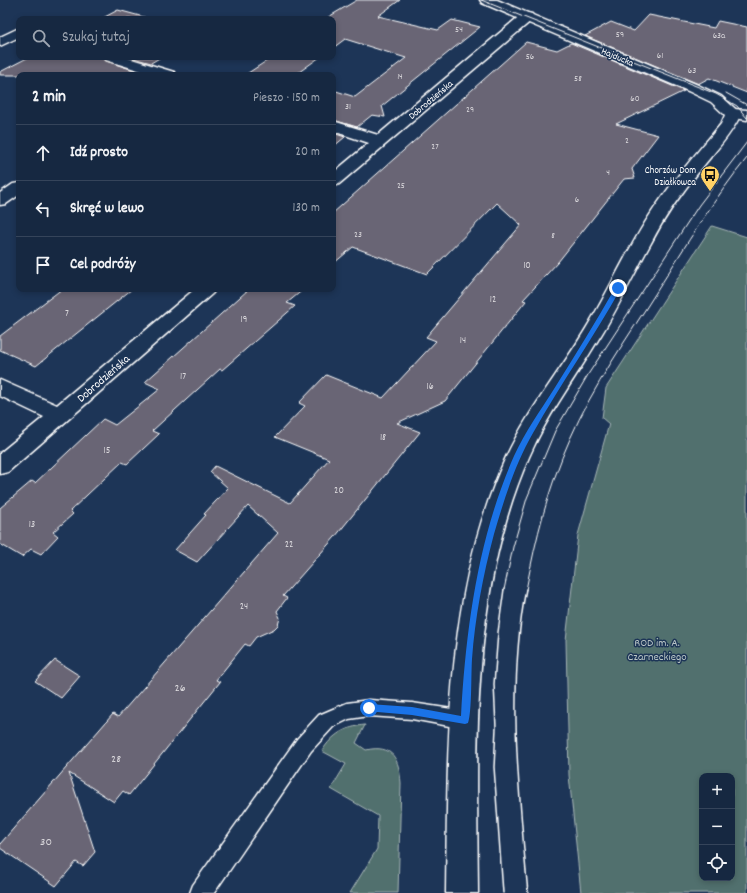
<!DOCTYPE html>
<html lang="pl">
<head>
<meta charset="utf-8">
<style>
	:root { --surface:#162841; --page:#23344c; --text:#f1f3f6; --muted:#9ea6b1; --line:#35445a }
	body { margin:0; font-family:Dekko,sans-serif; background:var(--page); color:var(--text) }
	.controls { position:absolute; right:12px; bottom:12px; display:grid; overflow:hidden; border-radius:8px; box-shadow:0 2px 6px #0003 }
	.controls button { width:36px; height:36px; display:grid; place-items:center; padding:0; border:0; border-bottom:1px solid var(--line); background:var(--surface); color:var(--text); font:20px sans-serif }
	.stop { position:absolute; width:12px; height:12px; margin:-9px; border:3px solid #1a73e8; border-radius:50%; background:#fff }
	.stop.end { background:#1a73e8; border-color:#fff; box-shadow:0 1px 4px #0008 }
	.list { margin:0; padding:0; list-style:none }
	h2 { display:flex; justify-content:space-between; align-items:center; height:52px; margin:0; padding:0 16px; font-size:17px }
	h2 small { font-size:13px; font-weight:400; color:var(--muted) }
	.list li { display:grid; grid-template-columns:26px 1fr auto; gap:12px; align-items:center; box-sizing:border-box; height:56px; padding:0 16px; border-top:1px solid var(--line) }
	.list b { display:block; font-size:15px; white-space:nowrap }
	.list em { font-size:13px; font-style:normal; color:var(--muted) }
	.icon { flex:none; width:22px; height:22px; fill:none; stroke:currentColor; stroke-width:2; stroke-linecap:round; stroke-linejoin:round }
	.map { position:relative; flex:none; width:747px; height:893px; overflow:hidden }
	.search { position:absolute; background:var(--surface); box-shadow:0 2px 6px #0003; left:16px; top:16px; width:320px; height:44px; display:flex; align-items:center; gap:10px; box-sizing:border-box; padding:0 14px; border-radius:8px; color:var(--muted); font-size:15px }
	.panel { position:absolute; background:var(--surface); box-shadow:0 2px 6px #0003; left:16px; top:72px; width:320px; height:220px; border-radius:8px }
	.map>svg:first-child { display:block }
	.green { fill:#516f6e; stroke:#a8b7b6; fill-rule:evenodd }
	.building { fill:#696575; stroke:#fff }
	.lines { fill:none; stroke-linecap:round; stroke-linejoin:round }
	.service-casing { stroke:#fff; stroke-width:3 }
	.minor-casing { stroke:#fff; stroke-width:3 }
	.tertiary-casing { stroke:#fff; stroke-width:3 }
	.service { fill:#1d3557; fill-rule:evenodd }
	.minor { fill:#1d3557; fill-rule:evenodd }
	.tertiary { fill:#1d3557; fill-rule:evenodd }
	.tram-far1 { stroke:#fff; stroke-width:1 }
	.tram { stroke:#fff; stroke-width:1.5 }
	.route { fill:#1a73e8 }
	.labels { text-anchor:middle; stroke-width:3; stroke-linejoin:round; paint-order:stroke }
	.far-number-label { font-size:9px; fill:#dad8dc }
	.far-street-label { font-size:10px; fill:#fff; stroke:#1d3557 }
	.far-poi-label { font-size:10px; fill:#fff; stroke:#1d3557; text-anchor:end }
	.number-label { font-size:10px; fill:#dad8dc }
	.street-label { font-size:12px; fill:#fff; stroke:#1d3557 }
	.park-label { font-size:12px; fill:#b9c5c5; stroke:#1d3557 }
	.near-number-label { font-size:12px; fill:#dad8dc }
</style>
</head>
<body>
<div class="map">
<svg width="747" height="893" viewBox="0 0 747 893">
	<rect width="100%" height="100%" fill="#1d3557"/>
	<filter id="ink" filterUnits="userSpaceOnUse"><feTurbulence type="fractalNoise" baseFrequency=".025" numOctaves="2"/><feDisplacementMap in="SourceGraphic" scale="8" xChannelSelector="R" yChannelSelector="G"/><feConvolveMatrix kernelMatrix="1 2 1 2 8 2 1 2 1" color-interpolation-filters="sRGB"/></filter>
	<g filter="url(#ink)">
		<g class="green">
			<path d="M712 226 747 237V893H581L569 775 566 640 578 535 609 424 602 418 606 388ZM702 776H732V878H702Z"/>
			<path d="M365 725 356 743 366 750C393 744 399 759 401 783L398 893H350L377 849 378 816 331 789 346 764 322 751C333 734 345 727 365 725Z"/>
		</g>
		<g class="building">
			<path d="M357 0H400L378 16 438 30 452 20 480 27 382 106 385 117 372 115 357 127 333 120V90L355 97 406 58 345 39 333 48V19H325Z"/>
			<path d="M118 10 151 19H101Z"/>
			<path d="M649 15 714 28 718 21 747 27V93L709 78 698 84 585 36 611 22 634 31Z"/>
			<path d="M526 42 557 50 571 43 684 91 616 124 658 135 632 169 635 178 624 179 558 262 523 300 526 301 445 401 397 423 420 432 335 537 283 596 287 598 277 611 280 618 278 625 274 629 256 637 249 646 245 644 216 680 220 682 129 795 123 791 114 802 69 773 95 852 83 866 76 862 56 886 0 848V844L113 714 118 717 278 533 248 506 197 562 175 550 206 515 204 514 228 488 210 472 215 466 290 503 329 459 275 437 305 406 299 403 326 375 383 398 436 341 426 337 521 225 497 203 427 274 353 247 333 264V213Z"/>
			<path d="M29 57H103L106 61 137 71 131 75H0V72Z"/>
			<path d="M130 57H161L151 63Z"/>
			<path d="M260 57H320L295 75H245L268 60Z"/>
			<path d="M333 133 345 137 333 147Z"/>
			<path d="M62 289H132L36 366 0 350V336Z"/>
			<path d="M249 289H304L287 303 295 306 222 370 220 369 152 431 159 434 127 464 122 462 70 511 73 514 53 532 58 536 41 554 31 549 22 557 0 544V508L32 481 35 483 103 419 115 425 160 389 145 382Z"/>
			<path d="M55 660 80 676 61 698 35 681Z"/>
		</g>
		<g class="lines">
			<g class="service-casing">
				<path id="service" d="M369 700 412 703 465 711 472 714 474 720 472 726 465 729 412 719 369 716 349 719 333 727 311 751 214 893H190L193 885 297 739 319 715 347 703Z"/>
			</g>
			<g class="minor-casing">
				<g id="minor">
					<path d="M527 13 532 14 534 17 532 20 339 184 333 186V173L369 143 333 131V121L378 135 522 14Z"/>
					<path d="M19 28V37L0 46V37Z"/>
					<path d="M104 57H125L174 72 176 75H154L106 60Z"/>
					<path d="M733 109 747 110V120L728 117 725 114 728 111Z"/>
					<path d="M19 183V195L6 204 0 205V193L13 184Z"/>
					<path d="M195 289H215L213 293 8 472 0 474V453L44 417 0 396V380L57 405Z"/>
				</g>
			</g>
			<g class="tertiary-casing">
				<path id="tertiary" d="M480 0H497L698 85 721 96 741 114C731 135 715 151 701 169 682 192 665 216 651 243 633 275 618 309 598 340 575 379 547 415 529 457 469 593 477 748 478 893H446C448 747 444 592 506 457 529 408 564 367 591 320 610 288 626 253 646 221 668 186 695 155 721 124L725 115 711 102 688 91 482 3Z"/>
			</g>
			<use href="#service" class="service"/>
			<use href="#minor" class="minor"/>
			<use href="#tertiary" class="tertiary"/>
			<g class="tram-far1">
				<path d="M481 0 716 94 737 106 747 118"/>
				<path d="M726 93 747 105"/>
				<path d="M504 590 513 547 527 498 555 431 589 373 699 205 747 142"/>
				<path d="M526 590C536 538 548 488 570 439 593 386 627 339 657 291 686 245 713 200 747 158"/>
			</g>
			<g class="tram">
				<path d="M526 589C507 686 519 795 528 893"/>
				<path d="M503 893 494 767 496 728 494 684 498 632 504 589"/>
			</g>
		</g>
	</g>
	<path class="route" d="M618 286 621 288C594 337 561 383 533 433 515 464 504 500 494 534 483 575 475 618 472 659 471 674 472 712 468 723L465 724 412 715 366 711 365 708 369 704 412 707 461 716C466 627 478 538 514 456 525 432 540 411 554 389 575 355 596 322 615 288Z"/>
	<defs>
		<g id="bus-pin" transform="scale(1)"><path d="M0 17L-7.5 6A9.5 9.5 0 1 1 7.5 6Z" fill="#ffd166" stroke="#1d3557"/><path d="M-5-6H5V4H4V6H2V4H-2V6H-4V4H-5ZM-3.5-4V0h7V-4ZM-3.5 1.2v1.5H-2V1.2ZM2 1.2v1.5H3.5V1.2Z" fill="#111"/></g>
	</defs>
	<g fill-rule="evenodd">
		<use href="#bus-pin" x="710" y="175"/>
	</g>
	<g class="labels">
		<g class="far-number-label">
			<text x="459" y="32">54</text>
			<text x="620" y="37">59</text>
			<text x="719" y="38">63a</text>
			<text x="660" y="58">61</text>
			<text x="530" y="59">56</text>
			<text x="692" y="73">63</text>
			<text x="400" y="79">14</text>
			<text x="578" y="81">58</text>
			<text x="635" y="101">60</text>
			<text x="348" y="109">31</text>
			<text x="470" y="112">29</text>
			<text x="627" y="143">2</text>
			<text x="435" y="149">27</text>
			<text x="608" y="175">4</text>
			<text x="401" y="188">25</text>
			<text x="577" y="202">6</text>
			<text x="358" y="237">23</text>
			<text x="553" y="238">8</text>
		</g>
		<g class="far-street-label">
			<text transform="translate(618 56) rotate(23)" y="4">Hajducka</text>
			<text transform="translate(430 99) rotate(-40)" y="4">Dobrodzieńska</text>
		</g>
		<g class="far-poi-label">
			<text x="696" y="173">Chorzów Dom<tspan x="696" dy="12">Działkowca</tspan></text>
		</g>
		<g class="number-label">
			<text x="527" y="268">10</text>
			<text x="493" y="302">12</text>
			<text x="67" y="316">7</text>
			<text x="244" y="322">19</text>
			<text x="463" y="343">14</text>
			<text x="183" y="379">17</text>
			<text x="430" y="389">16</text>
			<text x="383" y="440">18</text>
			<text x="107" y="453">15</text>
			<text x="339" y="493">20</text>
			<text x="32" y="527">13</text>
			<text x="289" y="547">22</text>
			<text x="244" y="609">24</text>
		</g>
		<g class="street-label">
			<text transform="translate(103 378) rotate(-41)" y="4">Dobrodzieńska</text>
		</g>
		<g class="park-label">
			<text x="657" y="646">ROD im. A.<tspan x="657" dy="14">Czarneckiego</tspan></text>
		</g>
		<g class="near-number-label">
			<text x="180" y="691">26</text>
			<text x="116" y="762">28</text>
			<text x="46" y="845">30</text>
		</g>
	</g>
</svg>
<div class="controls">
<button>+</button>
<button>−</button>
<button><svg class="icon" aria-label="locate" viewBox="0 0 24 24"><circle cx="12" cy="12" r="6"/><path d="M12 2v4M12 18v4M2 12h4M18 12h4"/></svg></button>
</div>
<div class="stop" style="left:369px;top:708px"></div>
<div class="stop end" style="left:618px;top:288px"></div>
<div class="search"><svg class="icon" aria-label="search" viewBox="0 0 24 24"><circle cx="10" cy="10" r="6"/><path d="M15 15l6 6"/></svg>Szukaj tutaj</div>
<section class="panel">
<h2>2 min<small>Pieszo · 150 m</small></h2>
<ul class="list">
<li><svg class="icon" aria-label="ahead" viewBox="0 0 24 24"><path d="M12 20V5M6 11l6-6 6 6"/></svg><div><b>Idź prosto</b></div><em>20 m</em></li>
<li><svg class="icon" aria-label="left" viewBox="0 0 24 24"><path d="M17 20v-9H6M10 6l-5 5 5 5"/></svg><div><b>Skręć w lewo</b></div><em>130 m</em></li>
<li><svg class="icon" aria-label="arrive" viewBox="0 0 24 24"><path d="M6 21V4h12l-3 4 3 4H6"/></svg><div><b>Cel podróży</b></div></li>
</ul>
</section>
</div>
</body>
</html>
